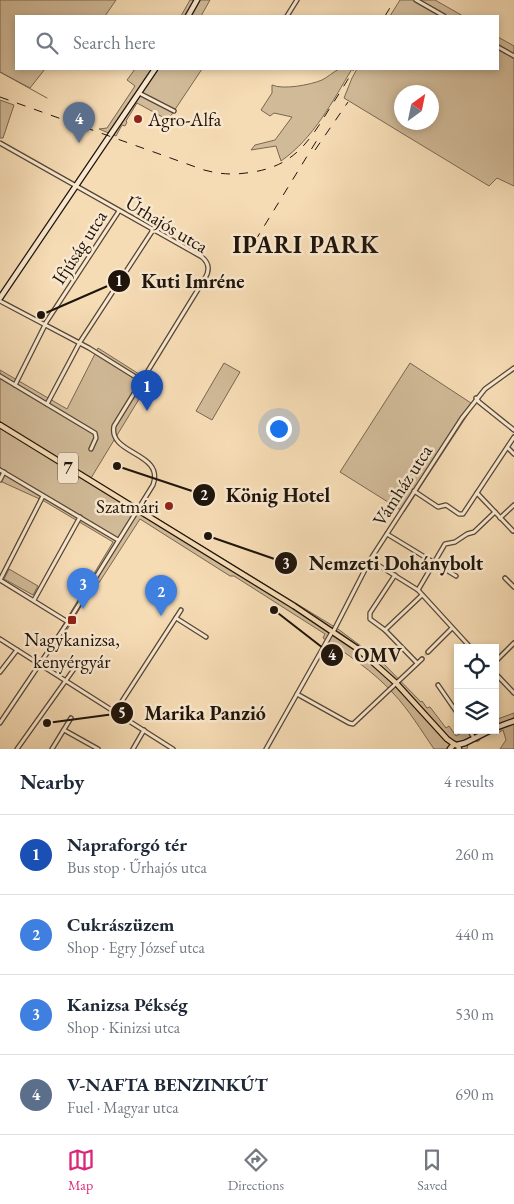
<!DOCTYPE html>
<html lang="en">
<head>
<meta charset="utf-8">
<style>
	:root { --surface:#fff; --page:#f6f6f7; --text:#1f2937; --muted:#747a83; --line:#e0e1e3; --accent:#db2777 }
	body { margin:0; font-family:"EB Garamond",serif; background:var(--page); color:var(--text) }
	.controls { position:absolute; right:15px; bottom:15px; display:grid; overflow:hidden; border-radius:0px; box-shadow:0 2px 8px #0003 }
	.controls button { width:45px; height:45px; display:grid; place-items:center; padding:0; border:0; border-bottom:1px solid var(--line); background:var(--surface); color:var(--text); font:25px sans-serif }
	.compass { position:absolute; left:394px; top:85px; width:45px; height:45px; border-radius:50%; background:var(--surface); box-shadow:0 2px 8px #0003; rotate:33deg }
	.you { position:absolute; left:278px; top:428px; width:18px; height:18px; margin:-12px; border:4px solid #fff; border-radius:50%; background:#1a73e8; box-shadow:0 0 0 8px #1a73e833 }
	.badge { display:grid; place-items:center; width:32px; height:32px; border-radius:50%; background:var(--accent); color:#fff; font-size:16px; font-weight:700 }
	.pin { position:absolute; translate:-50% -41px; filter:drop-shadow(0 1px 2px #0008) }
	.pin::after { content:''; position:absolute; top:26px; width:18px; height:15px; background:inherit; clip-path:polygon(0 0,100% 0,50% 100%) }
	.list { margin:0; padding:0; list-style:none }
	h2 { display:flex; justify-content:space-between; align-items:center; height:65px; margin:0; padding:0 20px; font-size:21px }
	h2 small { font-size:16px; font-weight:400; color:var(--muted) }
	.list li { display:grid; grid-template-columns:32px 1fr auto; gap:15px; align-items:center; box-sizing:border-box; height:80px; padding:0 20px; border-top:1px solid var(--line) }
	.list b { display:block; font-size:19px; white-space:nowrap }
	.list p { margin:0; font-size:16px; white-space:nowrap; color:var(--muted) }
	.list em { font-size:16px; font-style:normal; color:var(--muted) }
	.icon { flex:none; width:28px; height:28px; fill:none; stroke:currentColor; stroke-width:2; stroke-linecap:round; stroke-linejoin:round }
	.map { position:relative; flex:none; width:514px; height:749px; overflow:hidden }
	.search { position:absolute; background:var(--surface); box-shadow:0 2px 8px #0003; left:15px; right:15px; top:15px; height:55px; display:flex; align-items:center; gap:12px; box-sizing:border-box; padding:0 18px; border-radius:0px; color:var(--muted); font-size:19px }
	.sheet { height:385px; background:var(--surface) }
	nav { display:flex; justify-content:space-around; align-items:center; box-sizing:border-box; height:70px; border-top:1px solid var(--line); background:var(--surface); font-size:14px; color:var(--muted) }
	nav a { display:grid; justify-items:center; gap:2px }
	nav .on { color:var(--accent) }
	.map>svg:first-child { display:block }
	.green { fill:#d1ba98; stroke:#786752; fill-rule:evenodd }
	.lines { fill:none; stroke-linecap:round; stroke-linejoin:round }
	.stream { stroke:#74634e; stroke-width:1 }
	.street-tunnel { stroke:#d6be9c; stroke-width:3; stroke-dasharray:3 1.5; stroke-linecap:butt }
	.street-casing { stroke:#544636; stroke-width:5.5 }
	.secondary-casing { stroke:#1e140b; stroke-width:7 }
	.primary-casing { stroke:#1e140b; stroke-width:7 }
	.street { stroke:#f9e8cf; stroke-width:3 }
	.secondary { stroke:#f9e8cf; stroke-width:4.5 }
	.primary { stroke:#f6dcb5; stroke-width:4.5 }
	.rail { stroke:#1e140b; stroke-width:1; stroke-dasharray:9 9; stroke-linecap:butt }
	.poi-dot { fill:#8f2418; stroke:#f9e8cf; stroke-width:2 }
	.labels { text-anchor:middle; stroke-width:5; stroke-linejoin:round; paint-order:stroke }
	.shield { fill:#f9e8cf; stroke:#605446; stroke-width:1 }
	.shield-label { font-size:18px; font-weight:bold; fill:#1e140b }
	.poi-label { font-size:19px; fill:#1e140b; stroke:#f9e8cf; text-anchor:start }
	.street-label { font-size:19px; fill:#1e140b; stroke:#f9e8cf }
	.district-label { font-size:24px; font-weight:bold; letter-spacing:1px; fill:#1e140b; stroke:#f9e8cf }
	.leader { fill:none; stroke:#1e140b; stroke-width:2 }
	.callout-dot { fill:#1e140b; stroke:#f9e8cf; stroke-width:2 }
	.mark-label { font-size:15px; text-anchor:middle; font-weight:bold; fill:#fff }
	.callout-label { font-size:20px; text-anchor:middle; font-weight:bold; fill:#1e140b; stroke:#f9e8cf; stroke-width:5; stroke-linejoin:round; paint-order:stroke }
</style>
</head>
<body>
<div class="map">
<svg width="514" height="749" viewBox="0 0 514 749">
	<rect width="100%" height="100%" fill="#f6dcb5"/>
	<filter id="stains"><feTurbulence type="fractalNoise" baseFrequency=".004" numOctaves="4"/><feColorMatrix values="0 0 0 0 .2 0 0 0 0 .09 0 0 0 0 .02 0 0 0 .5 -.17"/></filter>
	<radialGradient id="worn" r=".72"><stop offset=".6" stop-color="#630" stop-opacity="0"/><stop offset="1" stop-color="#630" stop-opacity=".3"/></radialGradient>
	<g class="green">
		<path d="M0 0H116L105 16H16V69H45L30 88 0 72Z"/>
		<path d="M190 0H210L201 16H181Z"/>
		<path d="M400 0H435L463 16H390Z"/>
		<path d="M498 37 514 46V186L497 178 489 186 344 98 352 78 357 69H498ZM402 92H432V122H402Z"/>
		<path d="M135 69H202L168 120 137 103 126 121 127 122 125 126 122 125 116 136 99 129 107 128 135 86 127 80Z"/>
		<path d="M339 69H352C332 102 314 138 281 161L276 146 251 150 255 145 275 140 292 117 274 113 270 116 261 110 272 93V85C283 90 310 85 322 80 328 77 333 72 339 69Z"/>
		<path d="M0 100 14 105 3 138H0Z"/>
		<path d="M98 348 150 381 91 478 338 629 381 661 421 702 422 701 427 708 430 707 446 728 449 726 456 736 467 730H495V720L514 713V749H500L506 740 503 730 496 734 494 731 480 738V740L477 742 475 740 468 744 467 749H434C421 730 409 710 393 693 373 671 347 654 323 638L325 634 234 576H230L140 519 84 606 82 605 65 633 60 630 113 542 44 501 0 481V370L67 409Z"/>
		<path d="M224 363 240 372 212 420 196 411Z"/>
		<path d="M410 363 474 405 404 512 340 472Z"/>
		<path d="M9 569 38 586 33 595 4 579Z"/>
	</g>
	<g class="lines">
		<path class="stream" d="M0 72 47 98"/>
		<path class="street-tunnel" d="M422 659 428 652"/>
		<g class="street-casing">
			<g id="street">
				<path d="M416 0 444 16"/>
				<path d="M287 16 297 0"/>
				<path d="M498 47 514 56"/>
				<path d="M139 93 174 111"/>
				<path d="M0 143 202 257C209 263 210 270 205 278L114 426C108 455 165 452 153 485L68 622 0 723"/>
				<path d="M0 301 89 348 142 381"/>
				<path d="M45 324 119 211"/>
				<path d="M0 376 95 433 96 438 91 449"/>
				<path d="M15 385 45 325"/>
				<path d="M476 398 479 402 514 430"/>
				<path d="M47 404 80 342 153 230"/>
				<path d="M508 448 514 454"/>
				<path d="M0 470 118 540"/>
				<path d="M0 480 4 472"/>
				<path d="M414 491 438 507 446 505 459 514H463L514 437"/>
				<path d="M477 493 513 531"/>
				<path d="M500 518 514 505"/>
				<path d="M387 534 456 576"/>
				<path d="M370 560 418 590 471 648"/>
				<path d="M395 575 370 613V619L385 630 417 663"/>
				<path d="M505 578 514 587"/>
				<path d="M0 580 43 496"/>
				<path d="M0 580 68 622"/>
				<path d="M418 590 445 544 455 542 467 534 474 532 495 512"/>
				<path d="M34 600 80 517"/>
				<path d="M176 618 206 637"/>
				<path d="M385 630 422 595"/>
				<path d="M333 632 370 560 462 418 485 389 514 368"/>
				<path d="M0 639 173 749"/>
				<path d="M428 652 452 628"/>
				<path d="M495 662 514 643"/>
				<path d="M0 672 17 650"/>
				<path d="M495 673 514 693"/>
				<path d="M438 685 458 714"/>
				<path d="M297 694 349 723 353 724 422 659"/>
				<path d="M115 712 181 610"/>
				<path d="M64 730 98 749"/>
				<path d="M469 730 474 738"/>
				<path d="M17 749 74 669"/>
				<path d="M52 749 71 718"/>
				<path d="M133 749 144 730"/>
				<path d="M266 749 332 632"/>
			</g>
		</g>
		<g class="secondary-casing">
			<g id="secondary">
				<path d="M188 16 197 0"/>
				<path d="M0 298 155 69"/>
				<path d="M495 728 514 721"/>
				<path d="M457 745 465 743 491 730"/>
			</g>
		</g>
		<g class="primary-casing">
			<g id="primary">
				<path d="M0 425 294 606 358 649 396 683 447 739 454 744"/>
				<path d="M450 749 454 744 458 746 459 749"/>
			</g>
		</g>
		<use href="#street" class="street"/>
		<use href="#secondary" class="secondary"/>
		<use href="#primary" class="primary"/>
		<g class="rail">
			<path d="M385 16 394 1"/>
			<path d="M0 97 204 170C219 174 232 175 246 173 290 168 306 147 328 111 337 97 346 83 354 69"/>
			<path d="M315 150 348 102"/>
			<path d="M255 241 317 140"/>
		</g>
	</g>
	<g class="poi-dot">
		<circle cx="138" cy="119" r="5"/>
		<circle cx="169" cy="506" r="5"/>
		<rect x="67" y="615" width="10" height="10" rx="2.5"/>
	</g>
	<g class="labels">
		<rect class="shield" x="58" y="452.5" width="20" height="31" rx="4"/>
		<g class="shield-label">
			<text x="68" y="474">7</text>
		</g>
		<g class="poi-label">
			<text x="148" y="126">Agro-Alfa</text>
			<text x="159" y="513" text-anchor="end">Szatmári</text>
			<text x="72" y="646" text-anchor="middle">Nagykanizsa,<tspan x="72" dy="22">kenyérgyár</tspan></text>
		</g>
		<g class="street-label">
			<text transform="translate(167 224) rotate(31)" y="7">Űrhajós utca</text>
			<text transform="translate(79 247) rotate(-57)" y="7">Ifjúság utca</text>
			<text transform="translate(402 485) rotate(-57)" y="7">Vámház utca</text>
		</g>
		<g class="district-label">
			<text x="306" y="253">IPARI PARK</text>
		</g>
	</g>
	<path class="leader" d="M41 315L119 281M117 466L204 495M208 536L286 563M274 610L332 655M47 723L122 713"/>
	<g class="callout-dot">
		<circle cx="41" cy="315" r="5"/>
		<circle cx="117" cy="466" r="5"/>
		<circle cx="208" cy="536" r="5"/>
		<circle cx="274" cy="610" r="5"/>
		<circle cx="47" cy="723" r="5"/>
		<circle cx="119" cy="281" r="12"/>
		<circle cx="204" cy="495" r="12"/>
		<circle cx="286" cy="563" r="12"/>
		<circle cx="332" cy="655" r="12"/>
		<circle cx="122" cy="713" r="12"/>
	</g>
	<g class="mark-label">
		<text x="119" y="286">1</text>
		<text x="204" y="500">2</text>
		<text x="286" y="569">3</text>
		<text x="332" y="660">4</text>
		<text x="122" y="718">5</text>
	</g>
	<g class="callout-label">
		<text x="193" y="288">Kuti Imréne</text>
		<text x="278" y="502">König Hotel</text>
		<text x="396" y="570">Nemzeti Dohánybolt</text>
		<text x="378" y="662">OMV</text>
		<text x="205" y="720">Marika Panzió</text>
	</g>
	<rect width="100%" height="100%" filter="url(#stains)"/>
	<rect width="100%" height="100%" fill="url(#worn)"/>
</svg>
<div class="controls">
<button><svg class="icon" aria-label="locate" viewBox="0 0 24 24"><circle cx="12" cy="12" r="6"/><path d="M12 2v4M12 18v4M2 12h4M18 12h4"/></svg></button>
<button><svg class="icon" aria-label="layers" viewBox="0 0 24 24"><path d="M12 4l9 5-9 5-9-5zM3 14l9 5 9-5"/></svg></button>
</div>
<svg class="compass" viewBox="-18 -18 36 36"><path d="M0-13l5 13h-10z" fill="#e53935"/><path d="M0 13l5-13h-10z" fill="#747a83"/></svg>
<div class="you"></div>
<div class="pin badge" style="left:147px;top:411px;background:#1a4fb4">1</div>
<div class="pin badge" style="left:161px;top:616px;background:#3f7fe0">2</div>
<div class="pin badge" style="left:83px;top:609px;background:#3f7fe0">3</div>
<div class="pin badge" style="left:79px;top:143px;background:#5c6f8a">4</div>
<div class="search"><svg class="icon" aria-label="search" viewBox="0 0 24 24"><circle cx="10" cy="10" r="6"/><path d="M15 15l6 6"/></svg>Search here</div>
</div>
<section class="sheet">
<h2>Nearby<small>4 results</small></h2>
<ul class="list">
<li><span class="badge" style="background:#1a4fb4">1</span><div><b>Napraforgó tér</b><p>Bus stop · Űrhajós utca</p></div><em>260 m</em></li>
<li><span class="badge" style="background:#3f7fe0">2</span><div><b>Cukrászüzem</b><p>Shop · Egry József utca</p></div><em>440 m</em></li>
<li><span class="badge" style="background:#3f7fe0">3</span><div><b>Kanizsa Pékség</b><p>Shop · Kinizsi utca</p></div><em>530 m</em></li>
<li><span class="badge" style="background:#5c6f8a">4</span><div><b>V-NAFTA BENZINKÚT</b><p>Fuel · Magyar utca</p></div><em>690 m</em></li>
</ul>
</section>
<nav>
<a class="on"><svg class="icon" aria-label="map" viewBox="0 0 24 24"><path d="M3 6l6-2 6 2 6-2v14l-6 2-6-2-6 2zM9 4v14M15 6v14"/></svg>Map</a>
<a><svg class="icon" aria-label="directions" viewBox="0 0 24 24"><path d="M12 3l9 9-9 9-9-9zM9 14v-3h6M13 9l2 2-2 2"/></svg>Directions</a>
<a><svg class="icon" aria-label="saved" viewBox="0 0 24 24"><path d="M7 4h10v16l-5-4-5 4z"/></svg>Saved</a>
</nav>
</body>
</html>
